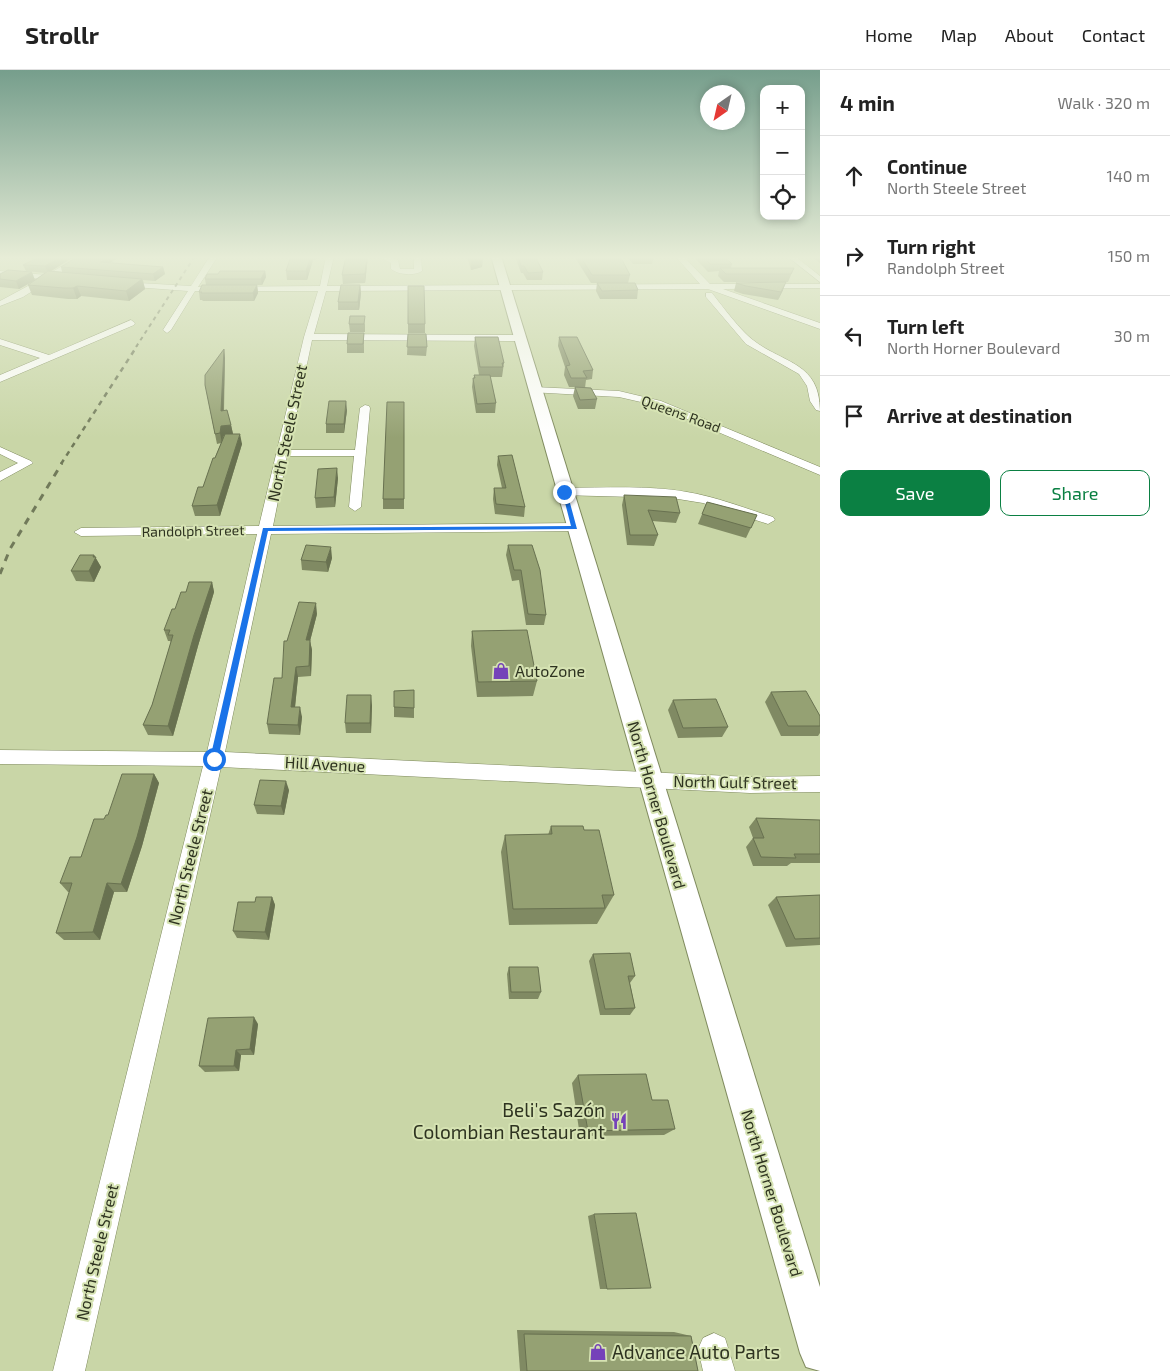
<!DOCTYPE html>
<html lang="en">
<head>
<meta charset="utf-8">
<style>
	:root { --surface:#fff; --page:#f6f6f6; --text:#222; --muted:#767676; --line:#e0e0e0; --accent:#0b8043 }
	body { margin:0; font-family:"Exo 2",sans-serif; background:var(--page); color:var(--text) }
	.controls { position:absolute; right:15px; top:15px; display:grid; overflow:hidden; border-radius:10px; box-shadow:0 2px 8px #0003 }
	.controls button { width:45px; height:45px; display:grid; place-items:center; padding:0; border:0; border-bottom:1px solid var(--line); background:var(--surface); color:var(--text); font:25px sans-serif }
	.compass { position:absolute; left:700px; top:15px; width:45px; height:45px; border-radius:50%; background:var(--surface); box-shadow:0 2px 8px #0003; rotate:214deg }
	.stop { position:absolute; width:15px; height:15px; margin:-11px; border:4px solid #1a73e8; border-radius:50%; background:#fff }
	.stop.end { background:#1a73e8; border-color:#fff; box-shadow:0 1px 5px #0008 }
	.list { margin:0; padding:0; list-style:none }
	h2 { display:flex; justify-content:space-between; align-items:center; height:65px; margin:0; padding:0 20px; font-size:21px }
	h2 small { font-size:16px; font-weight:400; color:var(--muted) }
	.list li { display:grid; grid-template-columns:32px 1fr auto; gap:15px; align-items:center; box-sizing:border-box; height:80px; padding:0 20px; border-top:1px solid var(--line) }
	.list b { display:block; font-size:19px; white-space:nowrap }
	.list p { margin:0; font-size:16px; white-space:nowrap; color:var(--muted) }
	.list em { font-size:16px; font-style:normal; color:var(--muted) }
	.actions { display:flex; gap:10px; padding:15px 20px }
	.actions a { flex:1; padding:11px 0; border:1px solid var(--accent); border-radius:10px; text-align:center; font-size:18px; color:var(--accent) }
	.actions .main { background:var(--accent); color:#fff }
	.icon { flex:none; width:28px; height:28px; fill:none; stroke:currentColor; stroke-width:2; stroke-linecap:round; stroke-linejoin:round }
	.map { position:relative; flex:none; width:820px; height:1301px; overflow:hidden }
	header { display:flex; align-items:center; gap:30px; box-sizing:border-box; height:70px; padding:0 25px; background:var(--surface); border-bottom:1px solid var(--line) }
	header strong { font-size:24px }
	nav { display:flex; gap:28px; margin-inline-start:auto; font-size:18px }
	main { display:flex }
	aside { flex:1; background:var(--surface) }
	.map>svg:first-child { display:block }
	.lines { fill:none; stroke-linecap:round; stroke-linejoin:round }
	.minor-casing { stroke:#7f8a5e; stroke-width:1 }
	.major-casing { stroke:#7f8a5e; stroke-width:2 }
	.minor { fill:#fff; fill-rule:evenodd }
	.major { fill:#fff; fill-rule:evenodd }
	.rail-far2 { stroke:#717a5a; stroke-width:2; stroke-dasharray:4 4; stroke-linecap:butt }
	.rail-far1 { stroke:#717a5a; stroke-width:2.5; stroke-dasharray:5 5; stroke-linecap:butt }
	.rail { stroke:#717a5a; stroke-width:3; stroke-dasharray:7 7; stroke-linecap:butt }
	.wall { fill:#808a63 }
	.shaded-wall { fill:#687150 }
	.building { fill:#95a173; stroke:#687150 }
	.route { fill:#1a73e8 }
	.labels { text-anchor:middle; stroke-width:4; stroke-linejoin:round; paint-order:stroke }
	.far-street-label { font-size:14px; fill:#2e3320; stroke:#d6e3b3 }
	.street-label { font-size:16px; fill:#2e3320; stroke:#d6e3b3 }
	.poi-label { font-size:16px; fill:#2e3320; stroke:#d6e3b3; text-anchor:start }
	.near-poi-label { font-size:19px; fill:#2e3320; stroke:#d6e3b3; text-anchor:end }
</style>
</head>
<body>
<header>
<strong>Strollr</strong>
<nav><a>Home</a><a>Map</a><a>About</a><a>Contact</a></nav>
</header>
<main>
<div class="map">
<svg width="820" height="1301" viewBox="0 0 820 1301">
	<rect width="100%" height="100%" fill="#c9d6a7"/>
	<g class="lines">
		<g class="minor-casing">
			<g id="minor">
				<path d="M79 186H88L56 206 65 207V211L50 210 23 227 0 236V231L41 209 0 205V201L47 205Z"/>
				<path d="M210 186H218L198 217 320 216 326 186H334L327 216 700 214 675 186H683L710 214H820V218L723 219 820 253V259L708 219 326 221 314 264 519 265 523 268 519 271 312 270 289 380H355L360 338 365 335 369 336 370 338 361 437 355 441 349 437 354 386H287L273 456 575 453 582 457 575 461 271 464 225 682 750 707 820 706V722L750 723 221 697 85 1301H53L203 696 0 694V680L207 682 257 464 81 466 74 462 81 458 259 456 304 267 318 221H195L171 260 167 263 163 260 188 221 121 216 117 214 121 212 191 216Z"/>
				<path d="M377 186H387L398 190 400 199H414V187L421 186 422 201C414 206 399 205 391 199V193Z"/>
				<path d="M787 186H795L820 206V212Z"/>
				<path d="M706 223H712C723 237 740 260 753 270 784 294 820 292 820 341L816 340 810 331 807 316 799 304 746 274 706 227Z"/>
				<path d="M131 250 135 253 134 255 0 312V305L40 288 0 275V269L49 285Z"/>
				<path d="M534 317 619 321 661 331 820 397V405L654 335 619 327 530 322 529 320Z"/>
				<path d="M0 377 31 391 33 393 0 411V402L18 393 0 384Z"/>
				<path d="M564 418C605 418 647 415 687 422 717 427 744 438 773 447L775 450 768 454 703 433 672 428 560 425 558 422 560 419Z"/>
				<path d="M714 1263 725 1268 735 1301H703L698 1279 703 1268Z"/>
			</g>
		</g>
		<g class="major-casing">
			<path id="major" d="M491 186H501L820 1217V1301L806 1297 800 1283Z"/>
		</g>
		<use href="#minor" class="minor"/>
		<use href="#major" class="major"/>
		<path class="rail-far2" d="M136 277 195 186"/>
		<path class="rail-far1" d="M61 394 137 276"/>
		<path class="rail" d="M0 504 10 479 62 393"/>
	</g>
	<g class="wall">
		<path d="M75 186 51 201 62 202 61 197 120 186 110 193 163 197 165 204 155 211 143 210 145 219 129 231 81 226 77 229H68L32 225 28 215 32 212 19 219 0 217V204L35 210 45 203 26 201 23 195Z"/>
		<path d="M291 186H317L316 190H313L307 210H287L286 201Z"/>
		<path d="M368 186 365 213 343 214 342 205Z"/>
		<path d="M467 186H483L482 197 471 200Z"/>
		<path d="M515 186H535L543 202 542 210H527L523 203H521Z"/>
		<path d="M574 186H620L630 205 628 213H591Z"/>
		<path d="M627 186H654L652 194H633Z"/>
		<path d="M693 186H724L732 194 731 198H794L788 212H724L718 206 719 201 708 202Z"/>
		<path d="M811 186H820V193Z"/>
		<path d="M265 201 266 207 262 215H233H257L258 223 254 231H203L202 230H200L199 222 206 215 205 209 218 204Z"/>
		<path d="M597 213 638 220 637 229H600L596 221Z"/>
		<path d="M736 213 783 220 778 230 743 224 734 221Z"/>
		<path d="M360 215 361 223 359 240H338V232Z"/>
		<path d="M408 216 425 254V263H408Z"/>
		<path d="M350 246 365 254V262H350L349 254Z"/>
		<path d="M364 263V283H347V274Z"/>
		<path d="M408 264 427 277 426 286 407 285Z"/>
		<path d="M475 267 504 293 502 307H490L496 333 495 343H476L472 317 473 308H474V305H479L474 276Z"/>
		<path d="M559 267 593 300 592 309 586 310 585 318 597 329 595 339H578L573 326 575 317H569L564 305 565 297 558 276Z"/>
		<path d="M224 279 225 288 224 341 231 355 233 364 242 374 220 446H195L192 436 203 417 221 373 217 374 205 315Z"/>
		<path d="M404 332V439H383V429Z"/>
		<path d="M347 340 344 363H326V354Z"/>
		<path d="M498 386 525 437 524 447 495 444 493 429 494 418H502L497 395Z"/>
		<path d="M338 408 335 437 316 438 315 428Z"/>
		<path d="M624 425 680 443 676 453 652 451 658 465 654 476 627 475 622 435Z"/>
		<path d="M707 432 757 445 746 468 698 454Z"/>
		<path d="M508 475 546 545 544 555H526L519 510 512 511 506 485Z"/>
		<path d="M94 485 101 497 94 512 76 511 71 501Z"/>
		<path d="M332 488 328 502 302 500 301 490Z"/>
		<path d="M212 512 214 522 198 576 173 666 148 665 143 655 152 635 171 572 170 571H168L164 560 186 522Z"/>
		<path d="M317 544 310 571 312 580 311 606 298 607 295 637 302 647 300 665 269 664 267 654 282 608 287 571Z"/>
		<path d="M472 561 537 611 533 626 477 627 471 576Z"/>
		<path d="M414 620V648L394 647V621Z"/>
		<path d="M771 622 820 646V663L818 666H781L765 632Z"/>
		<path d="M673 630 728 657 722 667 678 668 668 640Z"/>
		<path d="M372 635 371 663H346L345 653Z"/>
		<path d="M154 704 159 713 142 776 127 822H114L100 870H64L56 863 70 822H68L60 813 81 787 104 749Z"/>
		<path d="M289 720 284 745 257 744 254 735Z"/>
		<path d="M756 748 820 750V793H791L787 796H753L746 777 753 768 749 757Z"/>
		<path d="M551 756 584 760 614 825 597 854 509 855 501 782 505 765H548Z"/>
		<path d="M820 825V875L786 877 768 835 776 827Z"/>
		<path d="M272 827 275 835 269 870 237 868 233 861 255 832Z"/>
		<path d="M593 884 635 906 630 913 635 938 630 945H600L589 891Z"/>
		<path d="M509 897 541 922 538 929H509L507 904Z"/>
		<path d="M258 954 254 985H241L239 1001 205 1002 199 996Z"/>
		<path d="M578 1005 652 1030 675 1059 664 1065 580 1066 572 1013Z"/>
		<path d="M594 1144 607 1219H600L588 1146Z"/>
		<path d="M517 1260 674 1262 691 1266 698 1301H520Z"/>
	</g>
	<g class="shaded-wall">
		<path d="M62 186H75L48 203 45 196Z"/>
		<path d="M109 186H120L102 199 100 192Z"/>
		<path d="M311 186H313V190L307 210 306 201Z"/>
		<path d="M367 186H368L365 213V204Z"/>
		<path d="M483 187 482 197 471 200V190Z"/>
		<path d="M163 197 165 204 155 211 153 204Z"/>
		<path d="M265 201 266 207 262 215 261 209Z"/>
		<path d="M32 202 35 210 19 219 16 211Z"/>
		<path d="M142 209 145 219 129 231 126 221Z"/>
		<path d="M786 212 783 220 778 230 781 222Z"/>
		<path d="M257 215 258 223 254 231 253 223Z"/>
		<path d="M360 215 361 223 359 240 358 232Z"/>
		<path d="M77 216 81 226 77 229 73 218Z"/>
		<path d="M224 279 225 288 223 351 221 341Z"/>
		<path d="M346 331 347 340 344 363V354Z"/>
		<path d="M231 355 233 364 223 366 222 373 220 363 221 356Z"/>
		<path d="M240 364 242 374 220 446 217 435Z"/>
		<path d="M337 398 338 408 335 437 334 427Z"/>
		<path d="M331 477 332 488 328 502 326 492Z"/>
		<path d="M94 485 101 497 94 512 89 501Z"/>
		<path d="M212 512 214 522 198 576 173 666 168 656 194 565Z"/>
		<path d="M316 533 317 544 310 571 312 580 311 606 306 570Z"/>
		<path d="M296 597 298 607 294 647 291 637Z"/>
		<path d="M371 625 372 635 371 663 370 653Z"/>
		<path d="M300 637 302 647 300 665 298 655Z"/>
		<path d="M154 704 159 713 142 776 127 822 121 814Z"/>
		<path d="M286 711 289 720 284 745 281 736Z"/>
		<path d="M107 813 114 822 100 870 93 862Z"/>
		<path d="M272 827 275 835 269 870 265 862Z"/>
		<path d="M254 947 258 954 254 985 250 979Z"/>
		<path d="M236 980 241 985 239 1001 234 996Z"/>
	</g>
	<g class="building">
		<path d="M41 186H62L45 196 23 195Z"/>
		<path d="M79 186H109L100 192 163 197 153 204 61 197Z"/>
		<path d="M291 186H311L306 201H286Z"/>
		<path d="M346 186H367L365 204 342 205Z"/>
		<path d="M470 186H483V187L471 190Z"/>
		<path d="M518 186H535L543 202 528 203 524 196H521Z"/>
		<path d="M580 186H620L630 205H592Z"/>
		<path d="M635 186H653V187Z"/>
		<path d="M703 186H724L732 194H710Z"/>
		<path d="M720 198H794L791 204H726Z"/>
		<path d="M8 200 32 202 16 211 0 209V204Z"/>
		<path d="M48 201 142 209 126 221 77 216 73 218H64L28 215Z"/>
		<path d="M220 201H265L261 209H205L207 204H218Z"/>
		<path d="M786 212 781 222 746 216 736 213Z"/>
		<path d="M597 213H635L638 220 602 221Z"/>
		<path d="M202 215H257L253 223H201L202 222H199Z"/>
		<path d="M341 215H360L358 232H338Z"/>
		<path d="M408 216H424L425 254H408Z"/>
		<path d="M350 246H365L364 254H349Z"/>
		<path d="M348 263H364L363 274H347Z"/>
		<path d="M408 264H426L427 277H407Z"/>
		<path d="M475 267H498L504 293H502L503 297H480Z"/>
		<path d="M559 267H577L593 300 583 301 587 308H571L566 296 570 295Z"/>
		<path d="M224 279 221 341 227 340 231 355 221 356 220 363 215 364 205 315V305Z"/>
		<path d="M474 305H490L496 333 477 334 473 308H475Z"/>
		<path d="M575 317 591 318 597 329 580 330Z"/>
		<path d="M329 331H346L344 354H326Z"/>
		<path d="M387 332H404V429H383Z"/>
		<path d="M225 364H240L217 435 192 436 198 417H203L213 388H215Z"/>
		<path d="M512 385 525 437 496 434 494 418H506L498 386Z"/>
		<path d="M337 398 334 427 315 428 318 399Z"/>
		<path d="M624 425 676 427 680 443 648 440 658 465H630Z"/>
		<path d="M707 432 757 445 751 458 702 444Z"/>
		<path d="M306 475 331 477 326 492 301 490Z"/>
		<path d="M508 475H532L540 500 546 545 528 544 521 500H514Z"/>
		<path d="M80 485H94L93 487H96L89 501H71Z"/>
		<path d="M189 512H212L194 565 168 656 143 655 152 635 173 565H168L170 560H164L172 539H175L181 522H186Z"/>
		<path d="M299 532 316 533 306 570H310L309 596 296 597 291 637H300L298 655 267 654 274 608H282L284 571H287Z"/>
		<path d="M527 560 537 611 478 612 472 561Z"/>
		<path d="M414 620V638L394 637V621Z"/>
		<path d="M806 621 820 646V656H788L771 622Z"/>
		<path d="M347 625H371L370 653H345Z"/>
		<path d="M716 629 728 657 683 658 673 630Z"/>
		<path d="M122 704H154L137 767 121 814 107 813 93 862 56 863 72 813H60L70 787H81L94 749H104L106 745H108Z"/>
		<path d="M260 710 286 711 281 736 254 735Z"/>
		<path d="M756 748 820 750V784H794L796 788 761 787 753 768H764Z"/>
		<path d="M551 756H583L584 760H599L614 825H602L605 838 513 839 505 765 552 764Z"/>
		<path d="M820 825V868L795 869 776 827Z"/>
		<path d="M256 827H272L265 862 233 861 238 832H255Z"/>
		<path d="M630 883 635 906H628L635 938 605 939 593 884Z"/>
		<path d="M509 897H538L541 922H511Z"/>
		<path d="M254 947 250 979 236 980 234 996H199L208 948Z"/>
		<path d="M646 1004 652 1030H668L675 1059 588 1061 578 1005Z"/>
		<path d="M636 1143 651 1218 607 1219 594 1144Z"/>
		<path d="M524 1264 691 1266 698 1301H527Z"/>
	</g>
	<linearGradient id="sky" x2="0" y2="1"><stop stop-color="#769e8c"/><stop offset="0.51" stop-color="#e7edd7"/><stop offset="1" stop-color="#e7edd7" stop-opacity="0"/></linearGradient>
	<rect width="820" height="368" fill="url(#sky)"/>
	<path class="route" d="M562 421 567 422 577 459 268 461 218 689 217 691H211L210 689 263 458 571 456Z"/>
	<defs>
		<g id="shop-bare" transform="scale(1.35)"><path d="M-5-2.5h2.3a2.7 3.5 0 0 1 5.4 0H5L5.5 6h-11ZM-1.5-2.5h3a1.5 2.3 0 0 0-3 0Z" fill="#7542b9" stroke="#d6e3b3" stroke-width="2.5" paint-order="stroke"/></g>
		<g id="restaurant-bare" transform="scale(1.35)"><path d="M-5-6h1v4h1v-4h1v4h1v-4h1v5L-1.5 .5V6h-2V.5L-5-1ZM5-6V6H3V1.5H1.5Q1.5-4 5-6Z" fill="#7542b9" stroke="#d6e3b3" stroke-width="2.5" paint-order="stroke"/></g>
	</defs>
	<g fill-rule="evenodd">
		<use href="#shop-bare" x="501" y="601"/>
		<use href="#restaurant-bare" x="619" y="1051"/>
		<use href="#shop-bare" x="598" y="1282"/>
	</g>
	<g class="labels">
		<g class="far-street-label">
			<text transform="translate(681 344) rotate(20)" y="5">Queens Road</text>
			<text transform="translate(193 461) rotate(-1)" y="5">Randolph Street</text>
		</g>
		<g class="street-label">
			<text transform="translate(287 363) rotate(-78)" y="6">North Steele Street</text>
			<text transform="translate(325 694) rotate(3)" y="6">Hill Avenue</text>
			<text transform="translate(735 712) rotate(1)" y="6">North Gulf Street</text>
			<text transform="translate(657 735) rotate(74)" y="6">North Horner Boulevard</text>
			<text transform="translate(190 787) rotate(-76)" y="6">North Steele Street</text>
			<text transform="translate(772 1123) rotate(73)" y="6">North Horner Boulevard</text>
			<text transform="translate(97 1182) rotate(-77)" y="6">North Steele Street</text>
		</g>
		<g class="poi-label">
			<text x="515" y="607">AutoZone</text>
		</g>
		<g class="near-poi-label">
			<text x="605" y="1047">Beli's Sazón<tspan x="605" dy="22">Colombian Restaurant</tspan></text>
			<text x="612" y="1289" text-anchor="start">Advance Auto Parts</text>
		</g>
	</g>
</svg>
<div class="controls">
<button>+</button>
<button>−</button>
<button><svg class="icon" aria-label="locate" viewBox="0 0 24 24"><circle cx="12" cy="12" r="6"/><path d="M12 2v4M12 18v4M2 12h4M18 12h4"/></svg></button>
</div>
<svg class="compass" viewBox="-18 -18 36 36"><path d="M0-13l5 13h-10z" fill="#e53935"/><path d="M0 13l5-13h-10z" fill="#767676"/></svg>
<div class="stop" style="left:214px;top:689px"></div>
<div class="stop end" style="left:564px;top:422px"></div>
</div>
<aside>
<h2>4 min<small>Walk · 320 m</small></h2>
<ul class="list">
<li><svg class="icon" aria-label="ahead" viewBox="0 0 24 24"><path d="M12 20V5M6 11l6-6 6 6"/></svg><div><b>Continue</b><p>North Steele Street</p></div><em>140 m</em></li>
<li><svg class="icon" aria-label="right" viewBox="0 0 24 24"><path d="M7 20v-9h11M14 6l5 5-5 5"/></svg><div><b>Turn right</b><p>Randolph Street</p></div><em>150 m</em></li>
<li><svg class="icon" aria-label="left" viewBox="0 0 24 24"><path d="M17 20v-9H6M10 6l-5 5 5 5"/></svg><div><b>Turn left</b><p>North Horner Boulevard</p></div><em>30 m</em></li>
<li><svg class="icon" aria-label="arrive" viewBox="0 0 24 24"><path d="M6 21V4h12l-3 4 3 4H6"/></svg><div><b>Arrive at destination</b></div></li>
</ul>
<div class="actions"><a class="main">Save</a><a>Share</a></div>
</aside>
</main>
</body>
</html>
